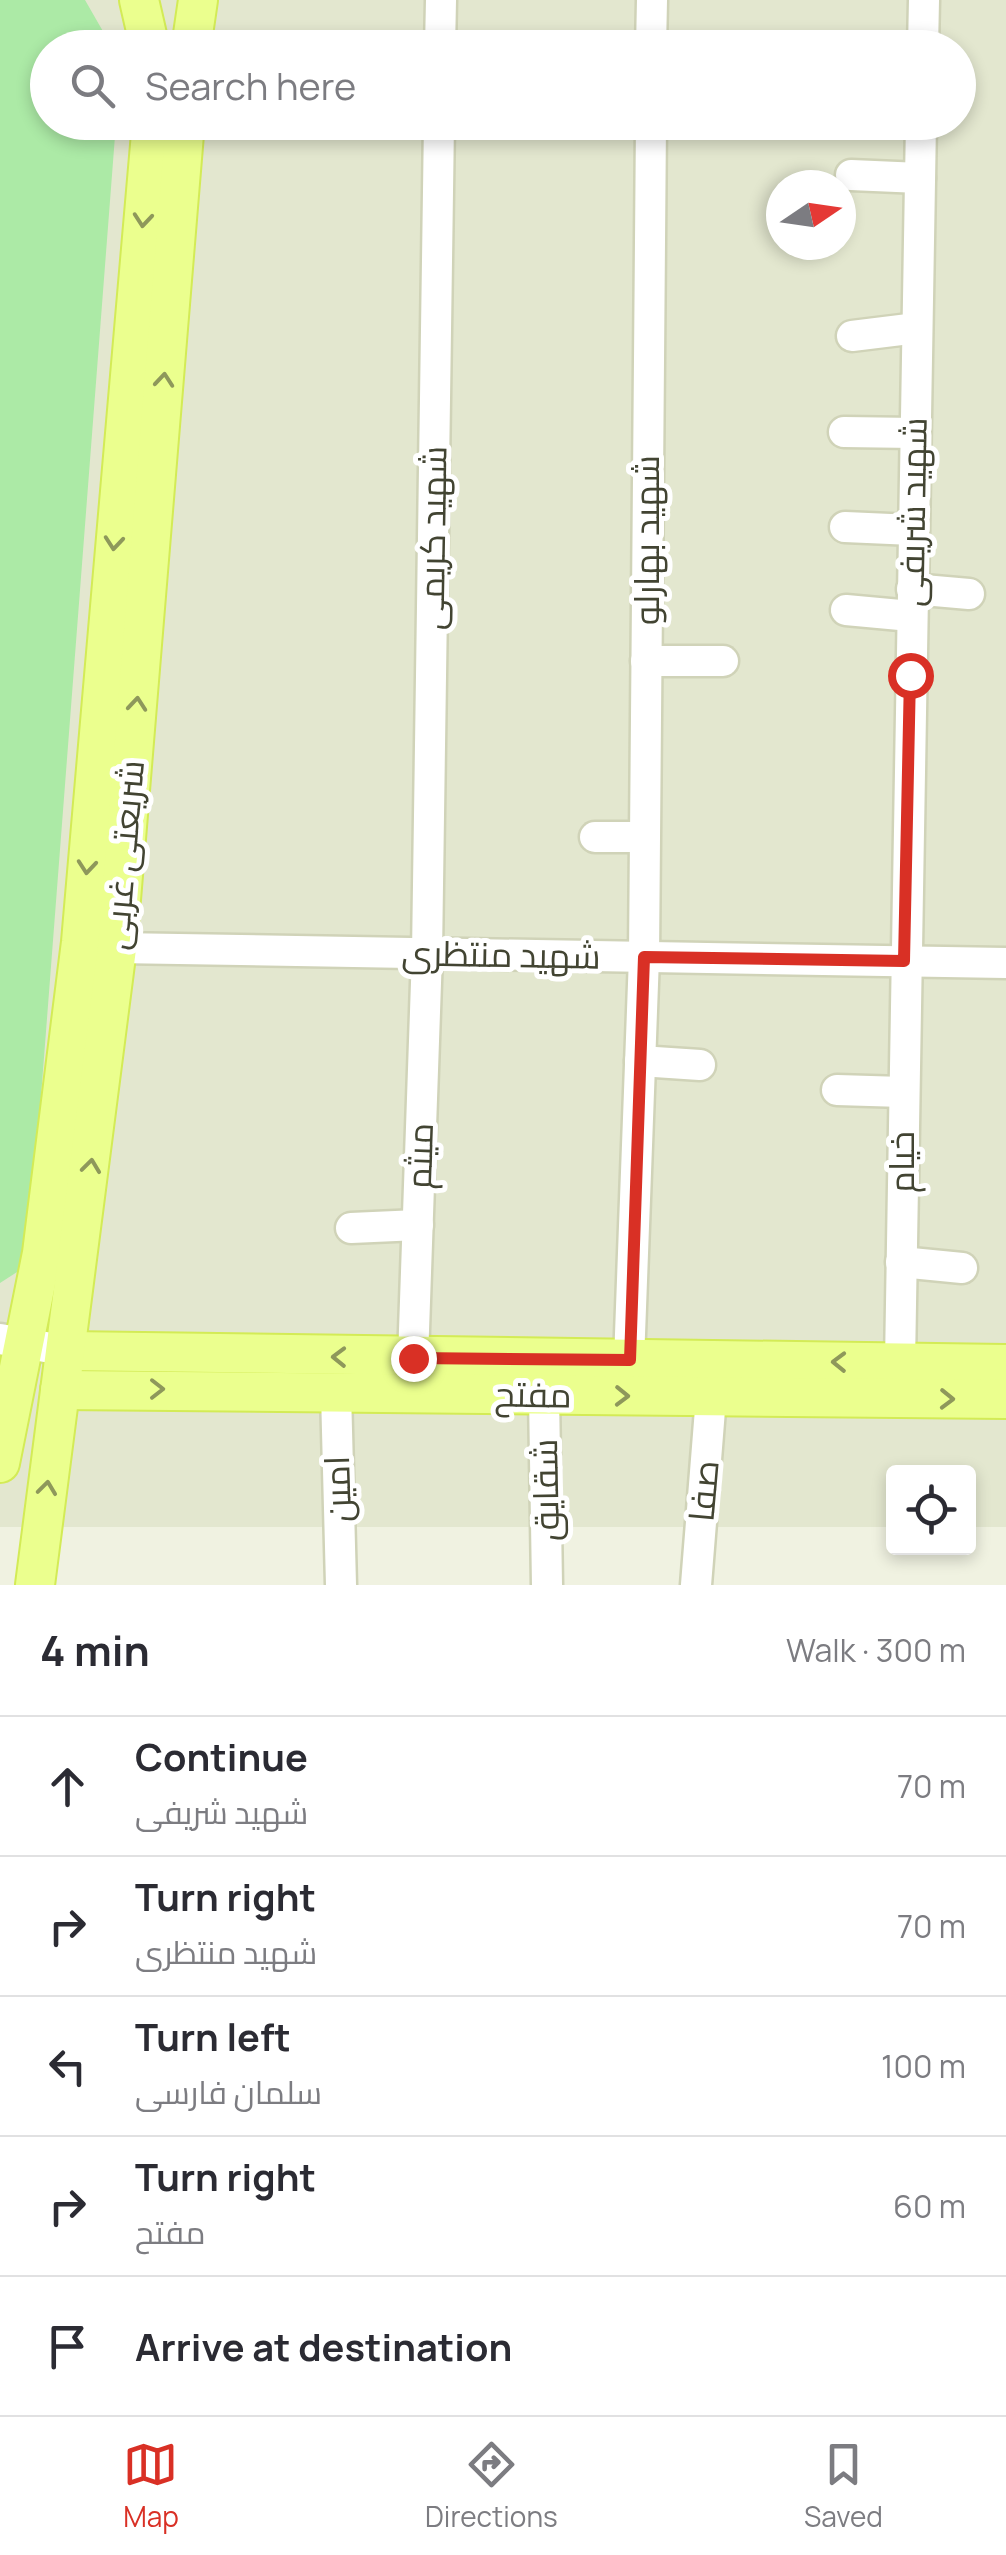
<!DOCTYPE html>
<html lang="en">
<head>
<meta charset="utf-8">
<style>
	:root { --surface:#fff; --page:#f2f2f3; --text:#2b2b33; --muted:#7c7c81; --line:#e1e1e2; --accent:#d93025 }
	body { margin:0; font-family:Manrope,Cairo,sans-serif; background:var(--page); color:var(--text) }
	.controls { position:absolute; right:30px; bottom:30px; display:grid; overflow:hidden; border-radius:10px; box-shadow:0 5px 15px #0003 }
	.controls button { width:90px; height:90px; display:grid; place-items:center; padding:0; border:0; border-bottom:2px solid var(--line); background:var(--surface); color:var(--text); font:50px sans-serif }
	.compass { position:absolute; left:766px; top:170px; width:90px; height:90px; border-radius:50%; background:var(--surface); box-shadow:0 5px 15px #0003; rotate:77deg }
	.stop { position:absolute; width:30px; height:30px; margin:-22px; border:8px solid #d93025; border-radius:50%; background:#fff }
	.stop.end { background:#d93025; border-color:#fff; box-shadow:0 2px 10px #0008 }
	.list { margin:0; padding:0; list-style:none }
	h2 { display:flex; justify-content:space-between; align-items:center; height:130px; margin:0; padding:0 40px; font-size:42px }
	h2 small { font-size:32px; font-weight:400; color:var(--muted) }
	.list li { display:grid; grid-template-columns:65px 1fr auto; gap:30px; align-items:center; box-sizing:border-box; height:140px; padding:0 40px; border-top:2px solid var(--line) }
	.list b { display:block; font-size:38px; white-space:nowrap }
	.list p { margin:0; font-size:32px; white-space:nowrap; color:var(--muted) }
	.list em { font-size:32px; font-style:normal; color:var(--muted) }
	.icon { flex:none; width:55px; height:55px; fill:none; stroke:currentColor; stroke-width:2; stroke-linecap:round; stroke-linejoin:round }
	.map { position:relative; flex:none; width:1006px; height:1585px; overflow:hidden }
	.search { position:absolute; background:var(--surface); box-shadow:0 5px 15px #0003; left:30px; right:30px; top:30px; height:110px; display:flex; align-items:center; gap:25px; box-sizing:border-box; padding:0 35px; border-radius:55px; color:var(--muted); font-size:38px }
	.sheet { height:830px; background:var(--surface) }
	nav { display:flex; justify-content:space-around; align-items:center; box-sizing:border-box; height:140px; border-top:2px solid var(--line); background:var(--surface); font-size:28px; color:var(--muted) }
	nav a { display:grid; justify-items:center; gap:5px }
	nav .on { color:var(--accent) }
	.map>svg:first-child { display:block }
	.residential { fill:#e3e7cf; fill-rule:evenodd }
	.green { fill:#aceaa6 }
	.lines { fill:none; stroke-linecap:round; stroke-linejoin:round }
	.minor-casing { stroke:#d0d3b8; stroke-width:35 }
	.major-casing { stroke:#d3eb56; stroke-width:42 }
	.minor { stroke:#fff; stroke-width:30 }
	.major { stroke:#ebff8e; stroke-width:38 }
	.oneway { stroke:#8e985b }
	.route { stroke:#d93025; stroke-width:12 }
	.labels { text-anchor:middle; stroke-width:10; stroke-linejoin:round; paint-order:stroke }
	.street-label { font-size:35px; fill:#424432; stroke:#fff }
</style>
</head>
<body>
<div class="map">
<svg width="1006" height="1585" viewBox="0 0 1006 1585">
	<rect width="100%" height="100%" fill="#f0f2e1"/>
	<path class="residential" d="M0 0H1006V1527H969L968 1472H894L893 1527H0ZM48 48H958V122H48ZM781 185H841V245H781Z"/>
	<path class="green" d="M0 0H85L112 47 48 48V122L116 123 28 1265 0 1283Z"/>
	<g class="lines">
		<g class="minor-casing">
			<g id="minor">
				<path d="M440 48 441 0"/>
				<path d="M651 48 652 0"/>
				<path d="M923 48 924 0"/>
				<path d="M851 175 920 178"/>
				<path d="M852 336 917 328"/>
				<path d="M844 432 915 433"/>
				<path d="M845 527 913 530"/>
				<path d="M912 589 969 594"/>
				<path d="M846 610 911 616"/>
				<path d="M646 661H723"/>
				<path d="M595 837H644"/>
				<path d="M117 948 1006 963"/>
				<path d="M640 1061 700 1065"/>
				<path d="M837 1090 903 1092"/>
				<path d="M351 1228 418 1225"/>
				<path d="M901 1262 962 1268"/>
				<path d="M0 1339 68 1351"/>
				<path d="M413 1359 427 954 439 122"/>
				<path d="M629 1361 644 957 651 122"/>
				<path d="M900 1363 921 122"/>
				<path d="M336 1392 341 1585"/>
				<path d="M544 1395 547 1585"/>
				<path d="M696 1585 711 1397"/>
			</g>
		</g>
		<g class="major-casing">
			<g id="major">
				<path d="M139 0 150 48"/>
				<path d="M191 48 198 0"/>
				<path d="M68 1351 1006 1364"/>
				<path d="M60 1390 1006 1399"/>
				<path d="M0 1463 42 1253 81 942 152 122"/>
				<path d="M35 1585 117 948 185 122"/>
			</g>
		</g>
		<use href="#minor" class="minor"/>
		<use href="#major" class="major"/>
	</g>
	<defs><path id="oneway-chevron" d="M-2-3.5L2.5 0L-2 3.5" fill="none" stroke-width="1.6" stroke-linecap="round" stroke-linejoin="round" transform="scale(2.5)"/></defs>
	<g class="oneway">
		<use href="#oneway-chevron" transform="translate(143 220) rotate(95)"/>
		<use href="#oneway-chevron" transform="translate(164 380) rotate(-85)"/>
		<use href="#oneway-chevron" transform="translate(114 543) rotate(95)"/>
		<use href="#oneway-chevron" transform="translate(137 704) rotate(-85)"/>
		<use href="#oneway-chevron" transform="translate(87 867) rotate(95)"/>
		<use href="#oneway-chevron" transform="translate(91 1166) rotate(-83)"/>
		<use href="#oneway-chevron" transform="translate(339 1357) rotate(-179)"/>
		<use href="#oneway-chevron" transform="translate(839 1362) rotate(-179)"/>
		<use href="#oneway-chevron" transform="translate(157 1389)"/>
		<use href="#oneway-chevron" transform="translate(622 1396) rotate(1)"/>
		<use href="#oneway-chevron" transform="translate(947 1399) rotate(1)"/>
		<use href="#oneway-chevron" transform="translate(47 1488) rotate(-83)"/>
	</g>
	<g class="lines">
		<path class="route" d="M413 1358 630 1360 644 957 904 961 910 675"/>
	</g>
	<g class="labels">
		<g class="street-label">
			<text transform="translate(913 512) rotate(-89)" y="12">شهید شریفی</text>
			<text transform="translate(433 538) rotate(-89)" y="12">شهید کریمی</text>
			<text transform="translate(647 540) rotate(-90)" y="12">شهید بهارلو</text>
			<text transform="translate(124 855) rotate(-85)" y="12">شریعتی غربی</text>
			<text transform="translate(501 955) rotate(1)" y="12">شهید منتظری</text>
			<text transform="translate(420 1156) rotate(-88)" y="12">میثم</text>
			<text transform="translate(902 1162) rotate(-90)" y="12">خیام</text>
			<text transform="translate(533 1395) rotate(1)" y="12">مفتح</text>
			<text transform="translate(338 1489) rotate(-92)" y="12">امین</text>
			<text transform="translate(546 1490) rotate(-91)" y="12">شقایق</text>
			<text transform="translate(704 1491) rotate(-85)" y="12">صفا</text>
		</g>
	</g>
</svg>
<div class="controls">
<button><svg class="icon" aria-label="locate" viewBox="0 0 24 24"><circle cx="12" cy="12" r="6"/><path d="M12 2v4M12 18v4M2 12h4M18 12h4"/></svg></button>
</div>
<svg class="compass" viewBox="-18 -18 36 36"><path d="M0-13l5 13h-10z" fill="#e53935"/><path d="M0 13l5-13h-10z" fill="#7c7c81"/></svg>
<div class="stop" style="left:910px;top:675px"></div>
<div class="stop end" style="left:413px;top:1358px"></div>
<div class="search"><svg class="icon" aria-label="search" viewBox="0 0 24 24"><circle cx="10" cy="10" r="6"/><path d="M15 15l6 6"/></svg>Search here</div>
</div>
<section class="sheet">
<h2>4 min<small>Walk · 300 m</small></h2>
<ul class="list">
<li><svg class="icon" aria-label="ahead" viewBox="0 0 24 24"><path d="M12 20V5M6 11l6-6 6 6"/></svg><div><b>Continue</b><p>شهید شریفی</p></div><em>70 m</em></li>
<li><svg class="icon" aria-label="right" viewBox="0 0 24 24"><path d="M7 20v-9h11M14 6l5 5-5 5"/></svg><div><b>Turn right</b><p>شهید منتظری</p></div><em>70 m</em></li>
<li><svg class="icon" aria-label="left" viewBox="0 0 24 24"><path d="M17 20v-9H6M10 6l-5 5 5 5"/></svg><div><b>Turn left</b><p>سلمان فارسی</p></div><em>100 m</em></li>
<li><svg class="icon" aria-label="right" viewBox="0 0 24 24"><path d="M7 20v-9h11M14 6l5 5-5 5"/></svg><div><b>Turn right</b><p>مفتح</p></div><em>60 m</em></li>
<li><svg class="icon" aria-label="arrive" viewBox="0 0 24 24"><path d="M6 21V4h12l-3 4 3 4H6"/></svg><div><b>Arrive at destination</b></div></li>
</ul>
</section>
<nav>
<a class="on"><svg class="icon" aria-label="map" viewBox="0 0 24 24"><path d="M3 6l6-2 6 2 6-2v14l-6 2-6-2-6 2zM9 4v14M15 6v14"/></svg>Map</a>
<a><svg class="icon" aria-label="directions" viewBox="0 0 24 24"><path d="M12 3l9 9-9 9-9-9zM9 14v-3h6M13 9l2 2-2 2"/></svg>Directions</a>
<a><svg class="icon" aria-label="saved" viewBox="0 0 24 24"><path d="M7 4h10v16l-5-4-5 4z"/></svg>Saved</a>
</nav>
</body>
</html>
